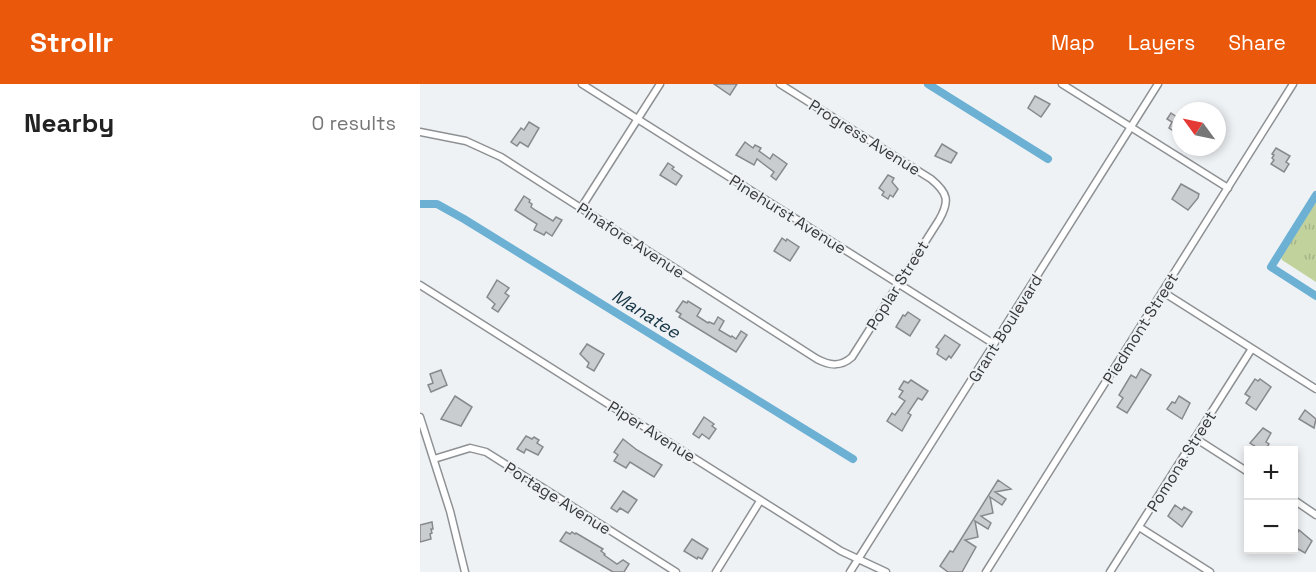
<!DOCTYPE html>
<html lang="en">
<head>
<meta charset="utf-8">
<style>
	:root { --surface:#fff; --page:#f6f6f6; --text:#222; --muted:#767676; --line:#e0e0e0; --accent:#ea580c }
	body { margin:0; font-family:"Space Grotesk",sans-serif; background:var(--page); color:var(--text) }
	.controls { position:absolute; right:18px; bottom:18px; display:grid; overflow:hidden; border-radius:0px; box-shadow:0 3px 9px #0003 }
	.controls button { width:54px; height:54px; display:grid; place-items:center; padding:0; border:0; border-bottom:2px solid var(--line); background:var(--surface); color:var(--text); font:30px sans-serif }
	.compass { position:absolute; left:752px; top:18px; width:54px; height:54px; border-radius:50%; background:var(--surface); box-shadow:0 3px 9px #0003; rotate:303deg }
	.list { margin:0; padding:0; list-style:none }
	h2 { display:flex; justify-content:space-between; align-items:center; height:78px; margin:0; padding:0 24px; font-size:26px }
	h2 small { font-size:20px; font-weight:400; color:var(--muted) }
	.map { position:relative; flex:none; width:896px; height:488px; overflow:hidden }
	header { display:flex; align-items:center; gap:36px; box-sizing:border-box; height:84px; padding:0 30px; background:var(--accent); color:#fff }
	header strong { font-size:28px }
	nav { display:flex; gap:33px; margin-inline-start:auto; font-size:21px }
	main { display:flex }
	aside { flex:1; background:var(--surface) }
	.map>svg:first-child { display:block }
	.grass { fill:url(#grass-tufts) }
	.lines { fill:none; stroke-linecap:round; stroke-linejoin:round }
	.canal { stroke:#6cb1d4; stroke-width:8 }
	.building { fill:#cacdd0; stroke:#87898c; stroke-width:1.5 }
	.street-casing { stroke:#8e9193; stroke-width:9 }
	.street { stroke:#fff; stroke-width:6 }
	.labels { text-anchor:middle; stroke-width:4.5; stroke-linejoin:round; paint-order:stroke }
	.street-label { font-size:16px; fill:#373839; stroke:#eff2f5 }
	.water-label { font-size:18px; font-style:italic; fill:#153545; stroke:#eff2f5 }
</style>
</head>
<body>
<header>
<strong>Strollr</strong>
<nav><a>Map</a><a>Layers</a><a>Share</a></nav>
</header>
<main>
<aside>
<h2>Nearby<small>0 results</small></h2>
<ul class="list">
</ul>
</aside>
<div class="map">
<svg width="896" height="488" viewBox="0 0 896 488">
	<defs>
		<pattern id="grass-tufts" width="24" height="20" patternUnits="userSpaceOnUse" patternTransform="scale(1.5)"><rect width="24" height="20" fill="#c1d29d"/><path d="M3 7l-1-3M5 7V3M7 7l1-3M15 17l-1-3M17 17v-4M19 17l1-3" fill="none" stroke="#a6b588"/></pattern>
	</defs>
	<rect width="100%" height="100%" fill="#eff2f5"/>
	<path class="grass" d="M896 118V198L862 176 861 173Z"/>
	<g class="lines">
		<g class="canal">
			<path d="M508 0 628 75"/>
			<path d="M896 111 851 183 896 212"/>
			<path d="M0 120H17L44 135 433 375"/>
		</g>
	</g>
	<g class="building">
		<path d="M294 0H317L310 11Z"/>
		<path d="M615 12 630 20 621 33 608 24Z"/>
		<path d="M751 29 761 36V46L758 50 749 44 752 38 747 35Z"/>
		<path d="M109 38 119 44 108 63 100 58 97 62 91 58 101 44 104 46Z"/>
		<path d="M325 58 333 64 335 61 341 64 339 67 350 75 353 70 367 80 356 96 351 92 354 88 337 75 334 81 316 71Z"/>
		<path d="M522 60 537 69 531 79 515 72Z"/>
		<path d="M856 64 870 72 866 78 869 80 864 88 851 80 854 76 852 74 854 71 852 70Z"/>
		<path d="M248 79 254 83 252 85 262 92 256 101 240 91Z"/>
		<path d="M468 91 474 94 472 98 478 105 473 113 470 111 468 115 462 111 464 108 459 104Z"/>
		<path d="M761 100 779 110 778 114 768 126 752 115Z"/>
		<path d="M104 112 110 116 109 118 112 120 111 123 115 126 133 137 136 133 142 136 132 152 126 148 124 151 114 146 117 140 95 126Z"/>
		<path d="M362 154 366 157 367 155 379 163 370 177 354 167Z"/>
		<path d="M77 196 89 204 85 209 89 212 78 228 72 224 75 220 67 213Z"/>
		<path d="M263 217 267 219 268 217 281 225 277 232 288 239 289 238 294 240 298 233 304 237 299 246 311 253 312 252 316 255 321 247 327 251 316 268 259 233 261 230 256 227Z"/>
		<path d="M488 228 500 236 490 252 476 243 483 231 485 232Z"/>
		<path d="M525 251 540 261 531 274 529 272 526 276 517 270 519 265 516 263Z"/>
		<path d="M167 260 184 270 174 287 167 283 169 279 160 270Z"/>
		<path d="M721 285 731 291 707 329 697 323 703 314 699 311 711 291 716 294Z"/>
		<path d="M21 286 27 301 11 308 8 301 13 299 10 290Z"/>
		<path d="M835 295 838 297 840 295 851 303 836 326 826 319 830 313 825 310Z"/>
		<path d="M491 296 508 307 502 316 498 314 488 329 491 331 482 347 467 337 472 329 475 331 485 317 479 313 483 307 479 305 484 297 488 299Z"/>
		<path d="M35 312 52 323 41 342 21 335Z"/>
		<path d="M759 312 770 319 762 335 747 325 752 318 755 319Z"/>
		<path d="M885 326 896 335 894 344 879 335Z"/>
		<path d="M284 333 294 340 292 342 296 345 289 355 282 350 279 354 273 350Z"/>
		<path d="M843 344 851 349 846 358 849 360 845 366H834L836 363 830 359Z"/>
		<path d="M106 352 112 355 114 353 119 356 117 359 123 363 118 371 106 365 104 369 97 365Z"/>
		<path d="M203 355 217 366 242 381 234 393 210 378 206 384 194 377 198 371 194 368Z"/>
		<path d="M578 396 591 405 575 408 586 415 582 421 570 413 573 429 561 432 571 439 568 445 555 437 558 453 545 456 556 463 542 488H528L520 482 530 467 533 468Z"/>
		<path d="M203 407 217 416 208 429 200 424 197 428 191 424Z"/>
		<path d="M755 421 762 426 764 423 772 428 762 443 748 432Z"/>
		<path d="M12 438 13 445H11L12 449 10 450 11 455 0 458V441Z"/>
		<path d="M879 446 892 457 885 469 873 462V456Z"/>
		<path d="M146 448 150 450 152 448 155 450 156 449 183 465 181 467 185 470 184 471 197 480 203 476 209 480 204 488H193L140 457Z"/>
		<path d="M272 455 288 465 282 475 278 473 277 475 264 467Z"/>
	</g>
	<g class="lines">
		<g class="street-casing">
			<g id="street">
				<path d="M162 0 574 260"/>
				<path d="M642 0 808 104"/>
				<path d="M0 48 46 57 81 73 397 275C410 282 421 283 432 273L519 136C530 117 528 109 511 95L360 0"/>
				<path d="M161 124 240 0"/>
				<path d="M0 201 421 467 466 488"/>
				<path d="M743 208 896 305"/>
				<path d="M0 333 30 427 45 488"/>
				<path d="M775 354 828 388"/>
				<path d="M14 375 50 364 66 368 256 488"/>
				<path d="M874 416 896 431"/>
				<path d="M719 443 790 488"/>
				<path d="M296 488 340 417"/>
				<path d="M430 488 738 0"/>
				<path d="M566 488 873 0"/>
				<path d="M690 488 831 266"/>
			</g>
		</g>
		<use href="#street" class="street"/>
	</g>
	<g class="labels">
		<g class="street-label">
			<text transform="translate(445 53) rotate(32)" y="6">Progress Avenue</text>
			<text transform="translate(368 130) rotate(32)" y="6">Pinehurst Avenue</text>
			<text transform="translate(211 156) rotate(33)" y="6">Pinafore Avenue</text>
			<text transform="translate(477 201) rotate(-58)" y="6">Poplar Street</text>
			<text transform="translate(585 244) rotate(-58)" y="6">Grant Boulevard</text>
			<text transform="translate(720 244) rotate(-58)" y="6">Piedmont Street</text>
			<text transform="translate(232 347) rotate(32)" y="6">Piper Avenue</text>
			<text transform="translate(761 377) rotate(-58)" y="6">Pomona Street</text>
			<text transform="translate(138 414) rotate(32)" y="6">Portage Avenue</text>
		</g>
		<g class="water-label">
			<text transform="translate(226 230) rotate(32)" y="6">Manatee</text>
		</g>
	</g>
</svg>
<div class="controls">
<button>+</button>
<button>−</button>
</div>
<svg class="compass" viewBox="-18 -18 36 36"><path d="M0-13l5 13h-10z" fill="#e53935"/><path d="M0 13l5-13h-10z" fill="#767676"/></svg>
</div>
</main>
</body>
</html>
